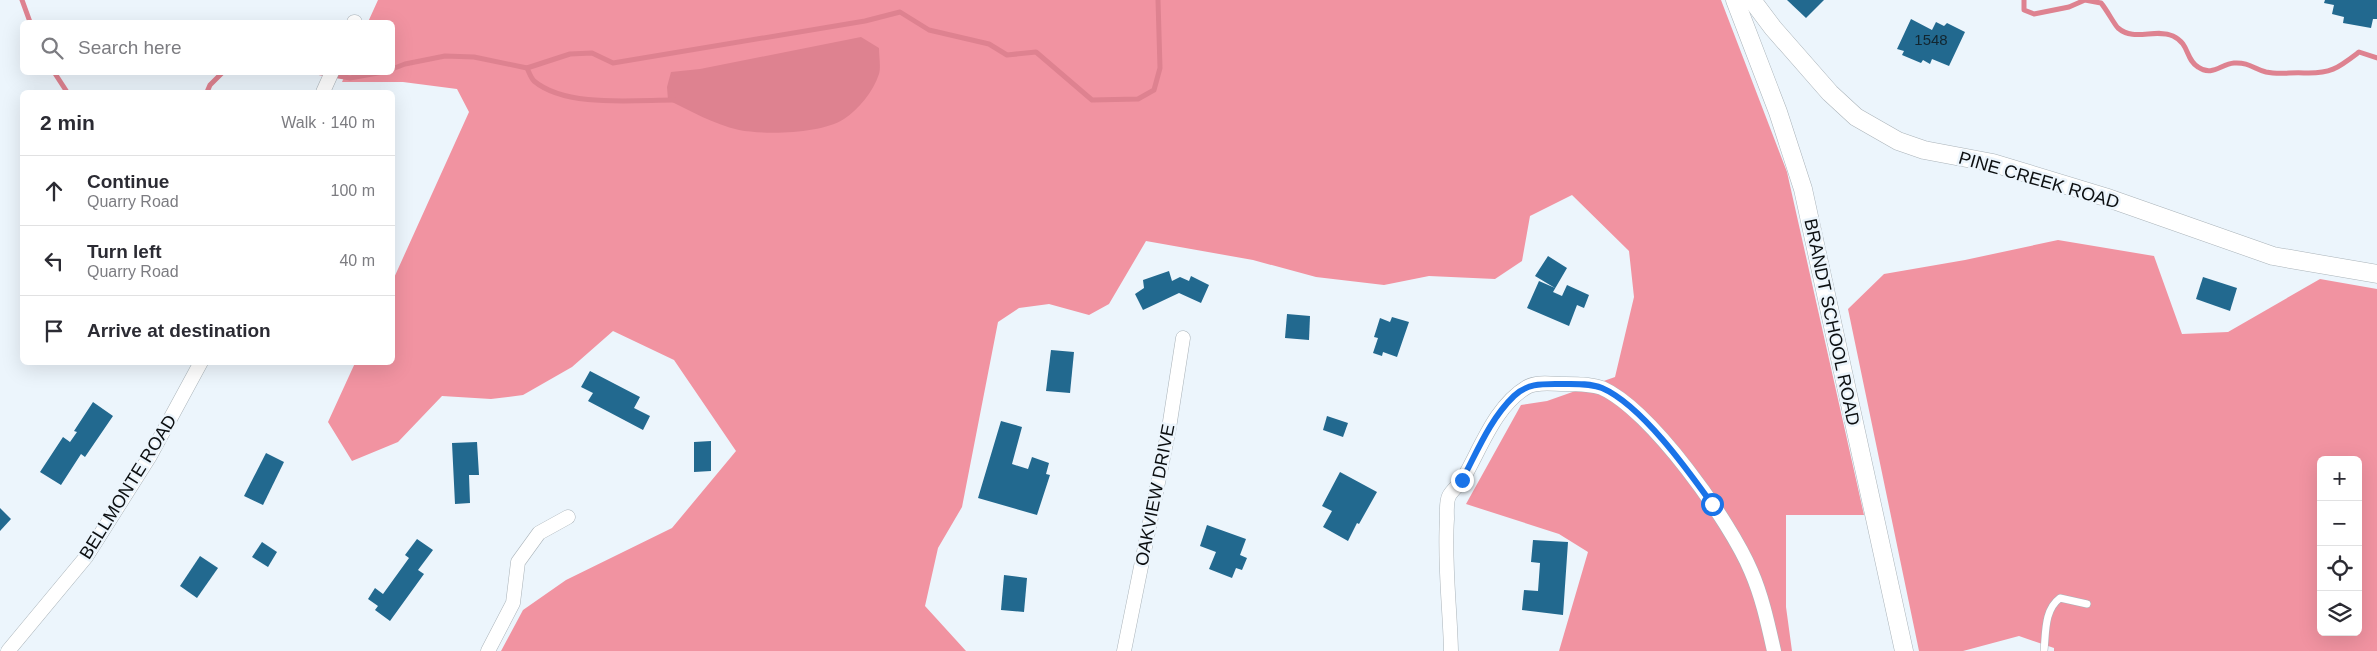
<!DOCTYPE html>
<html lang="en">
<head>
<meta charset="utf-8">
<style>
	:root { --surface:#fff; --page:#f7f7f7; --text:#2b2b33; --muted:#7c7c81; --line:#e1e1e2 }
	body { margin:0; font-family:Arial,sans-serif; background:var(--page); color:var(--text) }
	.controls { position:absolute; right:15px; bottom:15px; display:grid; overflow:hidden; border-radius:8px; box-shadow:0 5px 20px #0002 }
	.controls button { width:45px; height:45px; display:grid; place-items:center; padding:0; border:0; border-bottom:1px solid var(--line); background:var(--surface); color:var(--text); font:25px sans-serif }
	.stop { position:absolute; width:15px; height:15px; margin:-11px; border:4px solid #1a73e8; border-radius:50%; background:#fff }
	.stop.end { background:#1a73e8; border-color:#fff; box-shadow:0 1px 5px #0008 }
	.list { margin:0; padding:0; list-style:none }
	h2 { display:flex; justify-content:space-between; align-items:center; height:65px; margin:0; padding:0 20px; font-size:21px }
	h2 small { font-size:16px; font-weight:400; color:var(--muted) }
	.list li { display:grid; grid-template-columns:32px 1fr auto; gap:15px; align-items:center; box-sizing:border-box; height:70px; padding:0 20px; border-top:1px solid var(--line) }
	.list b { display:block; font-size:19px; white-space:nowrap }
	.list p { margin:0; font-size:16px; white-space:nowrap; color:var(--muted) }
	.list em { font-size:16px; font-style:normal; color:var(--muted) }
	.icon { flex:none; width:28px; height:28px; fill:none; stroke:currentColor; stroke-width:2; stroke-linecap:round; stroke-linejoin:round }
	.map { position:relative; flex:none; width:2377px; height:651px; overflow:hidden }
	.search { position:absolute; background:var(--surface); box-shadow:0 5px 20px #0002; left:20px; top:20px; width:375px; height:55px; display:flex; align-items:center; gap:12px; box-sizing:border-box; padding:0 18px; border-radius:8px; color:var(--muted); font-size:19px }
	.panel { position:absolute; background:var(--surface); box-shadow:0 5px 20px #0002; left:20px; top:90px; width:375px; height:275px; border-radius:8px }
	.map>svg:first-child { display:block }
	.forest { fill:#f193a1; fill-rule:evenodd }
	.water { fill:#de8290 }
	.lines { fill:none; stroke-linecap:round; stroke-linejoin:round }
	.stream { stroke:#de8290; stroke-width:5 }
	.building { fill:#22698f }
	.service-casing { stroke:#aab3b9; stroke-width:8 }
	.minor-casing { stroke:#aab3b9; stroke-width:15 }
	.tertiary-casing { stroke:#aab3b9; stroke-width:19 }
	.service { stroke:#fff; stroke-width:7 }
	.minor { stroke:#fff; stroke-width:14 }
	.tertiary { stroke:#fff; stroke-width:18 }
	.route { stroke:#1a73e8; stroke-width:6 }
	.labels { text-anchor:middle; stroke-width:5; stroke-linejoin:round; paint-order:stroke }
	.number-label { font-size:15px; fill:#122630 }
	.street-label { font-size:18px; fill:#0c0f11; stroke:#ecf5fc }
</style>
</head>
<body>
<div class="map">
<svg width="2377" height="651" viewBox="0 0 2377 651">
	<rect width="100%" height="100%" fill="#ecf5fc"/>
	<g class="forest">
		<path d="M378 0H1721L1787 172 1864 515H1786V607L1792 651H1559L1588 552 1559 534 1466 504 1521 405 1547 401 1615 377 1634 297 1629 251 1572 195 1530 216 1522 261 1495 279 1429 276 1384 285 1316 277 1253 260 1146 241 1109 304 1089 315 1049 304 1019 308 998 322 962 507 938 548 925 606 966 651H501L523 610 566 580 672 528 736 451 674 360 613 331 572 367 523 395 491 399 442 396 398 442 352 461 328 422 355 363 392 362 393 280 469 112 457 89 403 82H342L346 73 392 72V22H368Z"/>
		<path d="M2058 240 2154 256 2182 334 2228 332 2320 279 2377 289V651H2054V648L2019 636 1963 651H1919L1848 309 1884 274 1965 260ZM2321 460H2358V632H2321Z"/>
	</g>
	<path class="water" d="M861 37 879 48C879 56 881 67 879 74 873 92 859 109 844 119 821 134 765 135 739 130 713 124 691 111 668 100L667 87 671 72 700 69Z"/>
	<g class="lines">
		<g class="stream">
			<path d="M22 0 30 22"/>
			<path d="M2024 0V10L2034 14 2069 7 2085 0 2101 3C2107 10 2114 24 2118 28 2134 42 2155 28 2173 36 2190 44 2185 59 2198 67 2212 77 2221 64 2234 63 2249 62 2254 69 2266 72 2280 75 2291 72 2304 73 2331 74 2338 68 2359 52L2377 58"/>
			<path d="M527 68C529 72 531 78 534 81 566 108 635 100 674 100"/>
			<path d="M392 69 405 64 445 56 474 57 527 68 570 54 592 53 613 63 865 21 900 12 929 30 989 44 1007 55 1036 52 1092 100 1138 99 1154 90 1160 68 1158 0"/>
			<path d="M54 72 67 92"/>
			<path d="M316 72 350 78 383 72"/>
			<path d="M207 92 210 85 223 72"/>
		</g>
	</g>
	<g class="building">
		<path d="M1787 0H1824L1806 18Z"/>
		<path d="M2325 0H2377V19H2373L2371 28 2343 23 2344 17 2332 14 2334 5 2324 3Z"/>
		<path d="M1911 19 1932 30 1936 22 1944 26 1947 23 1965 32 1949 66 1932 59 1930 64 1923 60 1921 63 1902 55 1904 51 1897 49Z"/>
		<path d="M1548 256 1567 268 1553 292 1562 296 1567 285 1589 295 1584 308 1577 305 1569 326 1527 308 1539 281 1555 288 1535 276Z"/>
		<path d="M1169 271 1172 281 1180 277 1189 281 1191 276 1209 285 1201 303 1179 293 1143 310 1135 294 1144 288 1143 280Z"/>
		<path d="M2203 277 2237 288 2230 311 2196 299Z"/>
		<path d="M1287 314 1310 316 1309 340 1285 338Z"/>
		<path d="M1392 317 1409 322 1397 357 1383 352 1382 356 1373 353 1378 338 1374 337 1380 318 1390 322Z"/>
		<path d="M1051 350 1074 352 1070 393 1046 391Z"/>
		<path d="M590 371 640 397 634 408 650 416 643 430 588 401 593 393 581 387Z"/>
		<path d="M93 402 113 416 85 457 81 454 61 485 40 472 63 437 70 442 77 432 74 431Z"/>
		<path d="M1327 416 1348 423 1343 437 1323 430Z"/>
		<path d="M1001 421 1022 427 1012 464 1028 469 1032 457 1049 463 1046 474 1050 475 1037 515 978 498Z"/>
		<path d="M711 441V471L694 472V442Z"/>
		<path d="M477 442 479 475H469L470 503 455 504 452 443Z"/>
		<path d="M266 453 284 462 263 505 244 496Z"/>
		<path d="M1340 472 1377 492 1359 524 1357 523 1348 541 1323 527 1332 511 1322 506Z"/>
		<path d="M0 508 11 519 0 531Z"/>
		<path d="M1207 525 1246 539 1240 555 1247 558 1242 570 1236 568 1232 578 1209 569 1216 552 1200 546Z"/>
		<path d="M417 539 433 550 418 570 424 574 390 621 375 610 378 606 368 599 375 588 383 594 409 558 405 555Z"/>
		<path d="M1533 540 1568 542 1563 615 1522 610 1524 590 1538 591 1540 563 1531 562Z"/>
		<path d="M262 542 277 552 268 567 252 557Z"/>
		<path d="M200 556 218 568 197 598 180 586Z"/>
		<path d="M1004 575 1027 578 1024 612 1001 610Z"/>
	</g>
	<g class="lines">
		<g class="service-casing">
			<path id="service" d="M2044 651C2046 632 2044 610 2060 598L2087 604"/>
		</g>
		<g class="minor-casing">
			<g id="minor">
				<path d="M354 22H355"/>
				<path d="M323 92 332 72"/>
				<path d="M8 651 86 557 150 456 201 362"/>
				<path d="M488 651 513 603 518 562 539 533 568 517"/>
				<path d="M1124 651 1169 428 1183 338"/>
				<path d="M1451 651C1450 607 1444 563 1447 519 1447 513 1446 502 1449 496 1452 490 1459 485 1463 479 1481 448 1495 406 1527 387 1537 381 1553 384 1565 384 1576 384 1591 384 1602 388 1651 410 1730 521 1751 571 1762 596 1768 624 1774 651"/>
			</g>
		</g>
		<g class="tertiary-casing">
			<g id="tertiary">
				<path d="M1735 0 1778 112 1803 189 1904 651"/>
				<path d="M1752 0 1773 28 1830 93 1856 117 1898 141 1924 150 1993 163 2105 197 2273 256 2377 274"/>
			</g>
		</g>
		<use href="#service" class="service"/>
		<use href="#minor" class="minor"/>
		<use href="#tertiary" class="tertiary"/>
	</g>
	<g class="lines">
		<path class="route" d="M1462 480C1477 452 1490 419 1514 396 1528 383 1542 384 1560 384 1573 384 1590 383 1602 388 1641 405 1687 469 1712 504"/>
	</g>
	<g class="labels">
		<g class="number-label">
			<text x="1931" y="45">1548</text>
		</g>
		<g class="street-label">
			<text transform="translate(2039 180) rotate(16)" y="6">PINE CREEK ROAD</text>
			<text transform="translate(1832 322) rotate(78)" y="6">BRANDT SCHOOL ROAD</text>
			<text transform="translate(128 487) rotate(-58)" y="6">BELLMONTE ROAD</text>
			<text transform="translate(1155 495) rotate(-79)" y="6">OAKVIEW DRIVE</text>
		</g>
	</g>
</svg>
<div class="controls">
<button>+</button>
<button>−</button>
<button><svg class="icon" aria-label="locate" viewBox="0 0 24 24"><circle cx="12" cy="12" r="6"/><path d="M12 2v4M12 18v4M2 12h4M18 12h4"/></svg></button>
<button><svg class="icon" aria-label="layers" viewBox="0 0 24 24"><path d="M12 4l9 5-9 5-9-5zM3 14l9 5 9-5"/></svg></button>
</div>
<div class="stop" style="left:1712px;top:504px"></div>
<div class="stop end" style="left:1462px;top:480px"></div>
<div class="search"><svg class="icon" aria-label="search" viewBox="0 0 24 24"><circle cx="10" cy="10" r="6"/><path d="M15 15l6 6"/></svg>Search here</div>
<section class="panel">
<h2>2 min<small>Walk · 140 m</small></h2>
<ul class="list">
<li><svg class="icon" aria-label="ahead" viewBox="0 0 24 24"><path d="M12 20V5M6 11l6-6 6 6"/></svg><div><b>Continue</b><p>Quarry Road</p></div><em>100 m</em></li>
<li><svg class="icon" aria-label="left" viewBox="0 0 24 24"><path d="M17 20v-9H6M10 6l-5 5 5 5"/></svg><div><b>Turn left</b><p>Quarry Road</p></div><em>40 m</em></li>
<li><svg class="icon" aria-label="arrive" viewBox="0 0 24 24"><path d="M6 21V4h12l-3 4 3 4H6"/></svg><div><b>Arrive at destination</b></div></li>
</ul>
</section>
</div>
</body>
</html>
